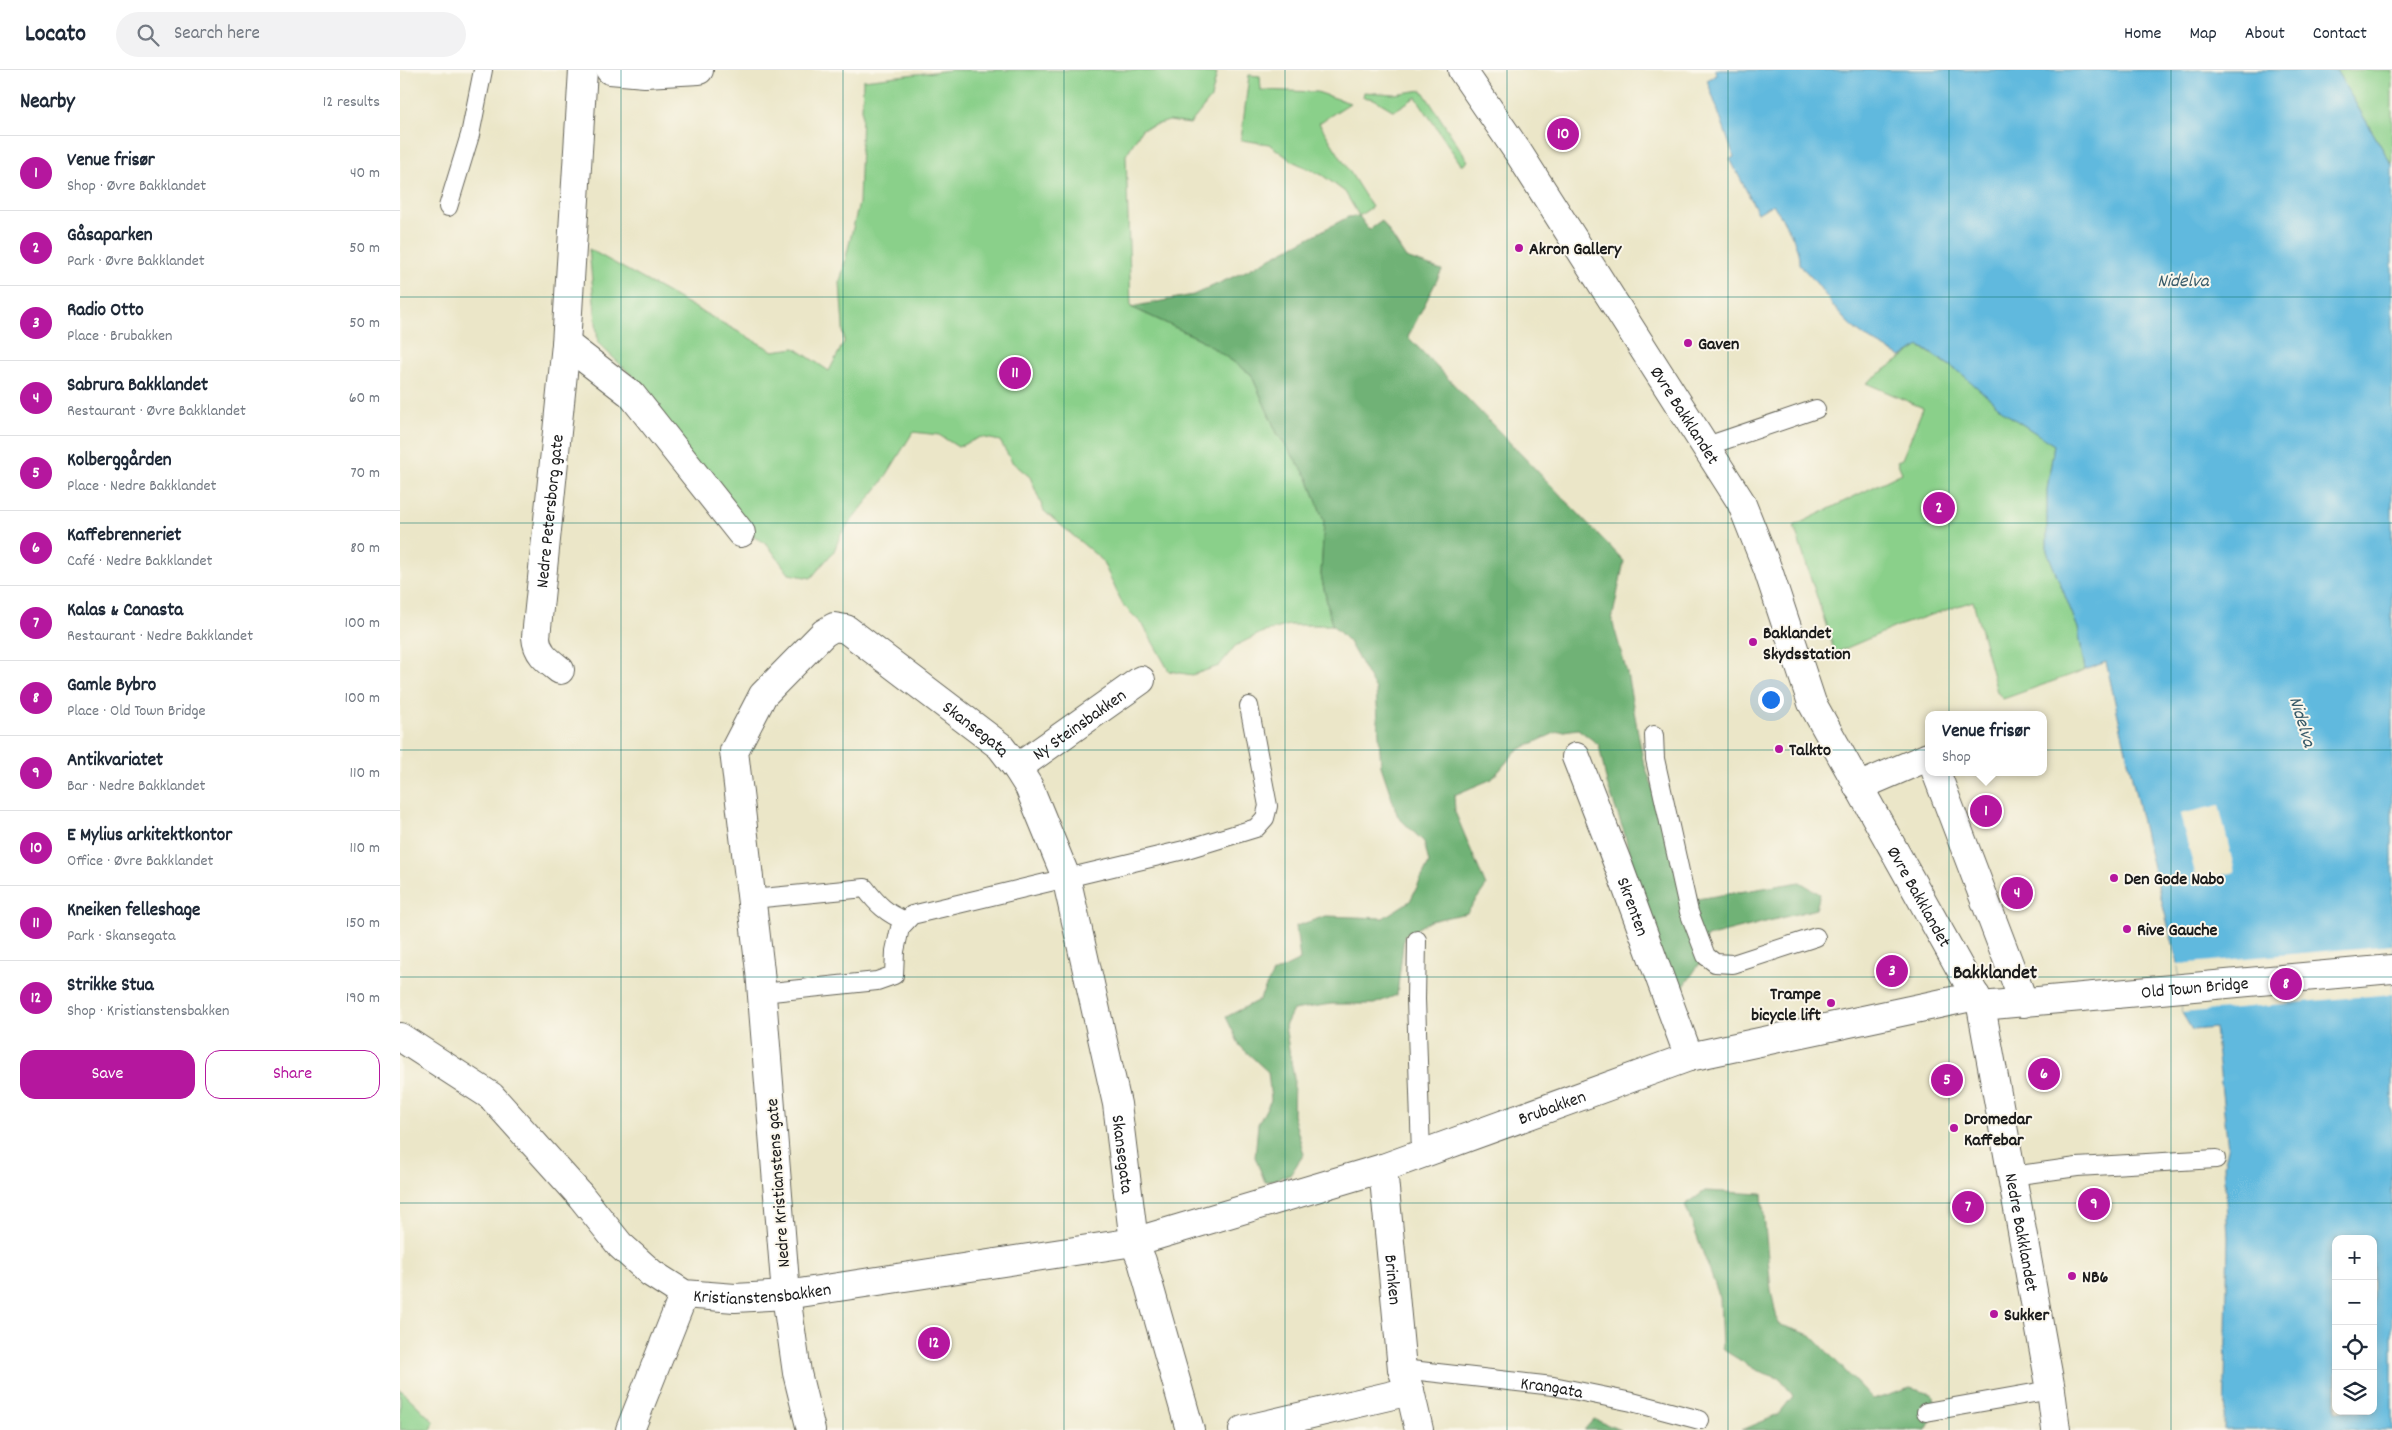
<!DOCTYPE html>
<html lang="en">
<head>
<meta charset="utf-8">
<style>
	:root { --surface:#fff; --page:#f2f2f3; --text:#1f2937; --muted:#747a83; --line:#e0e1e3; --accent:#b5179e }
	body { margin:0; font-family:Dekko,sans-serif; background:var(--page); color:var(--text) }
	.controls { position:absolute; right:15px; bottom:15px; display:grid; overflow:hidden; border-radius:10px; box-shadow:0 2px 8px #0003 }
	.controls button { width:45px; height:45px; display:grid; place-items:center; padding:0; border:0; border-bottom:1px solid var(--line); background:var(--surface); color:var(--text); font:25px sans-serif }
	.you { position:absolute; left:1370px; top:629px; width:18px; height:18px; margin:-12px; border:4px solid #fff; border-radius:50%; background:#1a73e8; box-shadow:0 0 0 8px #1a73e833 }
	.badge { display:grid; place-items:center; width:32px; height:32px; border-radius:50%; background:var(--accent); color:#fff; font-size:16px; font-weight:700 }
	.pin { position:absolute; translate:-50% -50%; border:2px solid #fff; box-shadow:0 1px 5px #0006 }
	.popup { position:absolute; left:1525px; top:641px; width:122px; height:65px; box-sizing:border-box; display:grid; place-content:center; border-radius:10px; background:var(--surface); filter:drop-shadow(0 1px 4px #0005); font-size:16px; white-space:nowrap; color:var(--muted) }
	.popup b { font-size:19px; color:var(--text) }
	.popup::after { content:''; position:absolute; left:50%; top:100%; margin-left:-10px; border:10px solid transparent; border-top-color:var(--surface) }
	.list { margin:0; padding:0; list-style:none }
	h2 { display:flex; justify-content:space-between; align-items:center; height:65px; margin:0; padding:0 20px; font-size:21px }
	h2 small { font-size:16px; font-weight:400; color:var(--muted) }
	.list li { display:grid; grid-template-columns:32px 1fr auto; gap:15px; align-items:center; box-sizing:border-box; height:75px; padding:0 20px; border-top:1px solid var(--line) }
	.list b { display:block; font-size:19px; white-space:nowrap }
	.list p { margin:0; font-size:16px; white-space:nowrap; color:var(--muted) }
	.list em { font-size:16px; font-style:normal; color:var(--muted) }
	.actions { display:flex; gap:10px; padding:15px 20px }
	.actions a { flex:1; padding:11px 0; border:1px solid var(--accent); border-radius:15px; text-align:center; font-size:18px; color:var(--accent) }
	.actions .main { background:var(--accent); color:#fff }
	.icon { flex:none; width:28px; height:28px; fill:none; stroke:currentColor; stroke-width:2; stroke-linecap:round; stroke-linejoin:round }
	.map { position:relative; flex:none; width:1992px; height:1360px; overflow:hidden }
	header { display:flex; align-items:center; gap:30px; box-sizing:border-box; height:70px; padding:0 25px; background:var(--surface); border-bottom:1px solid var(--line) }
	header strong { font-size:24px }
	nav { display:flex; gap:28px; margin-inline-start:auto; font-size:18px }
	.search { width:350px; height:45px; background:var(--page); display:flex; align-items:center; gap:12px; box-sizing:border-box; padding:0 18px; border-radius:28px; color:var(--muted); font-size:19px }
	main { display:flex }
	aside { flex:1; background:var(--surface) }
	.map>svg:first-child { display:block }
	.green { fill:#8ad08a; stroke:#537653 }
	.forest { fill:#6fb276; stroke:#466749 }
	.water { fill:#61b9de; stroke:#3e6a7d; fill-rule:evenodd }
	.pier { fill:#ebe6c8 }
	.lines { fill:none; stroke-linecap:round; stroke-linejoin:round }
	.lane-casing { stroke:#646358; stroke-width:20 }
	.street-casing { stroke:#646358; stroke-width:30 }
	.secondary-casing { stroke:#646358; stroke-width:30 }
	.lane { stroke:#fff; stroke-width:18 }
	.street { stroke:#fff; stroke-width:28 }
	.secondary { stroke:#fff; stroke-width:28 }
	.grid { fill:none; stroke:#0f766e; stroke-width:1; stroke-opacity:0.55 }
	.poi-dot { fill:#b5179e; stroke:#fbf7ec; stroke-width:2 }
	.labels { text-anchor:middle; stroke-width:4; stroke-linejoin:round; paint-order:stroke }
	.poi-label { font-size:18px; font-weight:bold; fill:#1c1c1c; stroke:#fbf7ec; text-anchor:start }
	.street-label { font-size:18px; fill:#1c1c1c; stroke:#fbf7ec }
	.water-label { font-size:19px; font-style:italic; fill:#385b6a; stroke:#fbf7ec }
	.quarter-label { font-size:20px; font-weight:bold; fill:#1c1c1c; stroke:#fbf7ec }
</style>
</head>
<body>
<header>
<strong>Locato</strong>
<div class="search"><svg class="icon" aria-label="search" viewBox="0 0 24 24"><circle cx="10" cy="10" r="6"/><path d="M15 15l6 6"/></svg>Search here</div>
<nav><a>Home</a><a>Map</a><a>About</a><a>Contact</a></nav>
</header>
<main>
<aside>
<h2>Nearby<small>12 results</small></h2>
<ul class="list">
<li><span class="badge">1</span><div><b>Venue frisør</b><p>Shop · Øvre Bakklandet</p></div><em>40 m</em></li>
<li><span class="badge">2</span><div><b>Gåsaparken</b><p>Park · Øvre Bakklandet</p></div><em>50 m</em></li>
<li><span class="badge">3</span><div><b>Radio Otto</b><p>Place · Brubakken</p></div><em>50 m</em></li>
<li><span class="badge">4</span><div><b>Sabrura Bakklandet</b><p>Restaurant · Øvre Bakklandet</p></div><em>60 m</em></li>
<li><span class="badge">5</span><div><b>Kolberggården</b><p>Place · Nedre Bakklandet</p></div><em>70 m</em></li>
<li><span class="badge">6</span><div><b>Kaffebrenneriet</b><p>Café · Nedre Bakklandet</p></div><em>80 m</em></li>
<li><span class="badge">7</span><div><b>Kalas &amp; Canasta</b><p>Restaurant · Nedre Bakklandet</p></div><em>100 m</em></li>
<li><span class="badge">8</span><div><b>Gamle Bybro</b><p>Place · Old Town Bridge</p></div><em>100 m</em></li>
<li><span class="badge">9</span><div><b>Antikvariatet</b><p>Bar · Nedre Bakklandet</p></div><em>110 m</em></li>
<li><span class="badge">10</span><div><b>E Mylius arkitektkontor</b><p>Office · Øvre Bakklandet</p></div><em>110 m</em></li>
<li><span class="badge">11</span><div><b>Kneiken felleshage</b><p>Park · Skansegata</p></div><em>150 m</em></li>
<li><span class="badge">12</span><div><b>Strikke Stua</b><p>Shop · Kristianstensbakken</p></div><em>190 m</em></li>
</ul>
<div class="actions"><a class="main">Save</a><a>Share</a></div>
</aside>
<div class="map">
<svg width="1992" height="1360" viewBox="0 0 1992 1360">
	<rect width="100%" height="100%" fill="#fbf7ec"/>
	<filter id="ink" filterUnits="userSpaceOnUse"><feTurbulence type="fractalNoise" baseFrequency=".02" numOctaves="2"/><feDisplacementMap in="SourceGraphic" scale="10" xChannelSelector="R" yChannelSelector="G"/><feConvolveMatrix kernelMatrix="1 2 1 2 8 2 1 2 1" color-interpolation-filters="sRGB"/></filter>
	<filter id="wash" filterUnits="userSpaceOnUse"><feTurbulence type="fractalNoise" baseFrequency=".0096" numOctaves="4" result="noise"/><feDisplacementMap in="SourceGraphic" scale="20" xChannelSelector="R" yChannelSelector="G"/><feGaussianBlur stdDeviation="1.12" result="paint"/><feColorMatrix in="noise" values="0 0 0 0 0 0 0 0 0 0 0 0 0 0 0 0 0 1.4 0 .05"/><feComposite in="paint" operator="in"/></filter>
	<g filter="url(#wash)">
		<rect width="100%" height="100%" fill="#ebe6c8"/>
		<g class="green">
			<path d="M551 0H724L817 3 811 28 790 54 769 51 742 59 726 85 731 237 800 269 851 304 877 363 908 408 924 451 921 505 932 555H889L861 563 835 576 819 596 792 605 769 601 743 555 723 535 702 490 644 441 630 407 612 392 600 371 581 367 558 377 539 365 513 362 483 411 441 464 434 481 411 508 389 504 367 474 352 466 266 356 259 336 247 320 198 273 189 179 373 281 395 278 429 301 444 272 440 212 459 133 463 10Z"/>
			<path d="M1936 0H1992V95Z"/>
			<path d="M849 5 860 6 861 20 917 22 950 33 919 53 972 137 959 146 945 122 922 105 892 91 869 74 841 70Z"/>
			<path d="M1022 20 1068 91 1062 96 1016 27 994 41 974 29 963 27 964 22 994 24Z"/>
			<path d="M1519 276 1561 303 1608 345 1654 375 1647 420V481L1678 558 1685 600 1603 629 1597 622 1573 531 1498 556 1435 583 1394 456 1502 403 1497 391 1502 389 1523 338 1466 313Z"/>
			<path d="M0 1319 34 1352 31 1360H0Z"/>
		</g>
		<g class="forest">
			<path d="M959 146 969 160 982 151 1006 188 1042 200 1008 267 1224 491 1212 550 1227 603 1243 690 1269 763 1297 829 1400 812 1420 824 1416 839 1307 867 1300 893 1283 918 1257 913 1225 765 1207 714 1199 675 1178 659 1157 662 1116 681 1092 709 1054 725 1055 742 1086 816 1067 843 1030 851 1004 866 997 925 974 934H931L893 940 885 956 894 1008 893 1045 904 1084 890 1105 865 1112 855 1087 858 1054 871 1030 868 1002 840 976 826 947 859 930 873 903 900 890 896 856 926 846 983 848 1010 831 1029 793 1024 772 998 747 981 696 976 620 949 572 932 555 921 505 924 451 908 408 877 363 851 304 800 269 731 237 793 225 846 201 948 147Z"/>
			<path d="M1305 1121 1362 1124 1371 1220 1378 1254 1411 1265 1473 1330 1510 1318 1532 1324 1537 1340 1526 1360H1342L1378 1345 1393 1326 1381 1309 1356 1300 1322 1279 1320 1228 1285 1135Z"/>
			<path d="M1194 1349 1220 1360H1184Z"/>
		</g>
		<path class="water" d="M1315 0H1936L1992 95V1360H1824L1828 1167 1824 1094 1828 1079 1815 958 1792 960 1782 943 1778 894 1746 770 1706 592 1685 600 1678 558 1647 481V420L1654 375 1608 345 1561 303 1520 276 1501 287C1486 278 1468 270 1455 259 1433 242 1421 213 1399 195 1400 172 1384 153 1373 134L1358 143 1330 89 1334 87 1307 10 1317 5ZM1936 1169H1973V1341H1936Z"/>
		<g class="pier">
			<path d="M1819 735 1835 802 1797 811 1780 744Z"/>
			<path d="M1992 875V924L1782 943 1778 894Z"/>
		</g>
	</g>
	<g filter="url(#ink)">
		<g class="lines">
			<g class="lane-casing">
				<g id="lane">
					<path d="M48 137 70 65 83 0"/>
					<path d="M1307 376 1416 339"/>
					<path d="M1254 665 1255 689 1289 842 1306 886 1315 893 1333 894 1416 867"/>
					<path d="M352 829 465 818C477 834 487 844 506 851"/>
					<path d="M1017 870 1016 929 1021 1084"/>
					<path d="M362 923 477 911 494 905 495 881 500 858 512 845 784 780 856 758 865 748 868 736 849 636"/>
					<path d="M1612 1106 1677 1097 1816 1089"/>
					<path id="s1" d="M1002 1299 1153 1316 1232 1332 1300 1350"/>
					<path d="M1526 1342 1651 1320"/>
				</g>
			</g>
			<g class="street-casing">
				<g id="street">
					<path d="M166 274 231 324 341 463"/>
					<path id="s2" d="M160 600C147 590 137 583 136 567L166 274 183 0"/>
					<path id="s3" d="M1176 687 1219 797 1289 987"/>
					<path id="s4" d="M617 698 741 610"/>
					<path d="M1536 702 1624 933"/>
					<path d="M1458 717 1528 687"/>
					<path id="s5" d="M1716 924 1992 899"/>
					<path id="s6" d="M1581 936 1651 1320 1656 1360"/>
					<path id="s7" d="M0 967 91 1026 180 1125 220 1175 251 1203 284 1224 335 1228 386 1225 734 1172 983 1098 1289 987 1576 926"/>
					<path id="s8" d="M983 1098 1002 1299 1010 1321 1019 1360"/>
					<path d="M230 1360 284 1224"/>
					<path id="s9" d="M411 1360 397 1303 386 1225 360 901 334 681 363 625 424 563 434 557 446 559 600 676 617 698 629 717 666 807 717 1034 734 1172 742 1191 790 1360"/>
					<path d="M843 1360 1010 1321"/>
				</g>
			</g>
			<g class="secondary-casing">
				<g id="secondary">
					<path d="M210 0 245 3 299 0"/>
					<path id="s10" d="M1062 0 1118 82 1341 432 1368 500 1412 633 1581 936 1716 924"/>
				</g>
			</g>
			<use href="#lane" class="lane"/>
			<use href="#street" class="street"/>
			<use href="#secondary" class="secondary"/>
		</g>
	</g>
	<path class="grid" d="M221 0V1360M443 0V1360M664 0V1360M885 0V1360M1107 0V1360M1328 0V1360M1549 0V1360M1771 0V1360M0 227H1992M0 453H1992M0 680H1992M0 907H1992M0 1133H1992"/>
	<g class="poi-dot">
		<circle cx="1119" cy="178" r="5"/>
		<circle cx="1288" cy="273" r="5"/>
		<circle cx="1353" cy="572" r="5"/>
		<circle cx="1379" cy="679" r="5"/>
		<circle cx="1714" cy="808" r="5"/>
		<circle cx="1727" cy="859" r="5"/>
		<circle cx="1431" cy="933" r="5"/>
		<circle cx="1554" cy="1058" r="5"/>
		<circle cx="1672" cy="1206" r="5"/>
		<circle cx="1594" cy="1244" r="5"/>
	</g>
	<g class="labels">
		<g class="poi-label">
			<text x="1129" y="184">Akron Gallery</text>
			<text x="1298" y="279">Gaven</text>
			<text x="1363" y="568">Baklandet<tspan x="1363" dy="21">Skydsstation</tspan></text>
			<text x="1389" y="685">Talkto</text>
			<text x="1724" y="814">Den Gode Nabo</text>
			<text x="1737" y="865">Rive Gauche</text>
			<text x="1421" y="929" text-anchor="end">Trampe<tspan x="1421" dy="21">bicycle lift</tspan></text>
			<text x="1564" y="1054">Dromedar<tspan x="1564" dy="21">Kaffebar</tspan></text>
			<text x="1682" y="1212">NB6</text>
			<text x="1604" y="1250">Sukker</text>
		</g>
		<g class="street-label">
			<text dy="6" stroke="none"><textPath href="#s10" startOffset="411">Øvre Bakklandet</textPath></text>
			<text dy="6" stroke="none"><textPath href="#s2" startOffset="169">Nedre Petersborg gate</textPath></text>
			<text dy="6" stroke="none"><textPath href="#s4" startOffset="76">Ny Steinsbakken</textPath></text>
			<text dy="6" stroke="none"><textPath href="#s9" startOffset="1022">Skansegata</textPath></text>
			<text dy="6" stroke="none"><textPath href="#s10" startOffset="949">Øvre Bakklandet</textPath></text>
			<text dy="6" stroke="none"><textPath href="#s3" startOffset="160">Skrenten</textPath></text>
			<text dy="6" stroke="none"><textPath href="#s5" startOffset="79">Old Town Bridge</textPath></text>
			<text dy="6" stroke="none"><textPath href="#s7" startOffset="1280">Brubakken</textPath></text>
			<text dy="6" stroke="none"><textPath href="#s9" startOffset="1482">Skansegata</textPath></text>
			<text transform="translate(377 1113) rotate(-94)" y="6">Nedre Kristianstens gate</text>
			<text dy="6" stroke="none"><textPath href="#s6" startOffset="230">Nedre Bakklandet</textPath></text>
			<text dy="6" stroke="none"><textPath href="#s8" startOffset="112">Brinken</textPath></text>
			<text dy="6" stroke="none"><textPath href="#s7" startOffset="465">Kristianstensbakken</textPath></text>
			<text dy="6" stroke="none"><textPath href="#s1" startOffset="151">Krangata</textPath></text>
		</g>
		<g class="water-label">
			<text x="1783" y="216">Nidelva</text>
			<text transform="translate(1904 651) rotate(73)" y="7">Nidelva</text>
		</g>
		<g class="quarter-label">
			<text x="1595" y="908">Bakklandet</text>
		</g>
	</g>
</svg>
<div class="controls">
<button>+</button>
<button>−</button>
<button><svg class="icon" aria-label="locate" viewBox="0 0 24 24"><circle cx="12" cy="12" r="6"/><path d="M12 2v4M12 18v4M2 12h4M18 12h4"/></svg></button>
<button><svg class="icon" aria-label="layers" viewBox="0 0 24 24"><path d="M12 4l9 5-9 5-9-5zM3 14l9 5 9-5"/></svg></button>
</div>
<div class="you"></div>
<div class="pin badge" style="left:1586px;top:741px">1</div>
<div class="popup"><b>Venue frisør</b>Shop</div>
<div class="pin badge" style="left:1539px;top:438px">2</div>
<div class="pin badge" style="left:1492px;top:901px">3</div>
<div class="pin badge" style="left:1617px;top:823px">4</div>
<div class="pin badge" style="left:1547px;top:1010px">5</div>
<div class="pin badge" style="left:1644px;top:1004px">6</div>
<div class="pin badge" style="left:1568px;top:1137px">7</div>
<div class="pin badge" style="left:1886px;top:914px">8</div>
<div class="pin badge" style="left:1694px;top:1134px">9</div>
<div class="pin badge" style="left:1163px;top:64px">10</div>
<div class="pin badge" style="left:615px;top:303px">11</div>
<div class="pin badge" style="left:534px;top:1273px">12</div>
</div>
</main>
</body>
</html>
